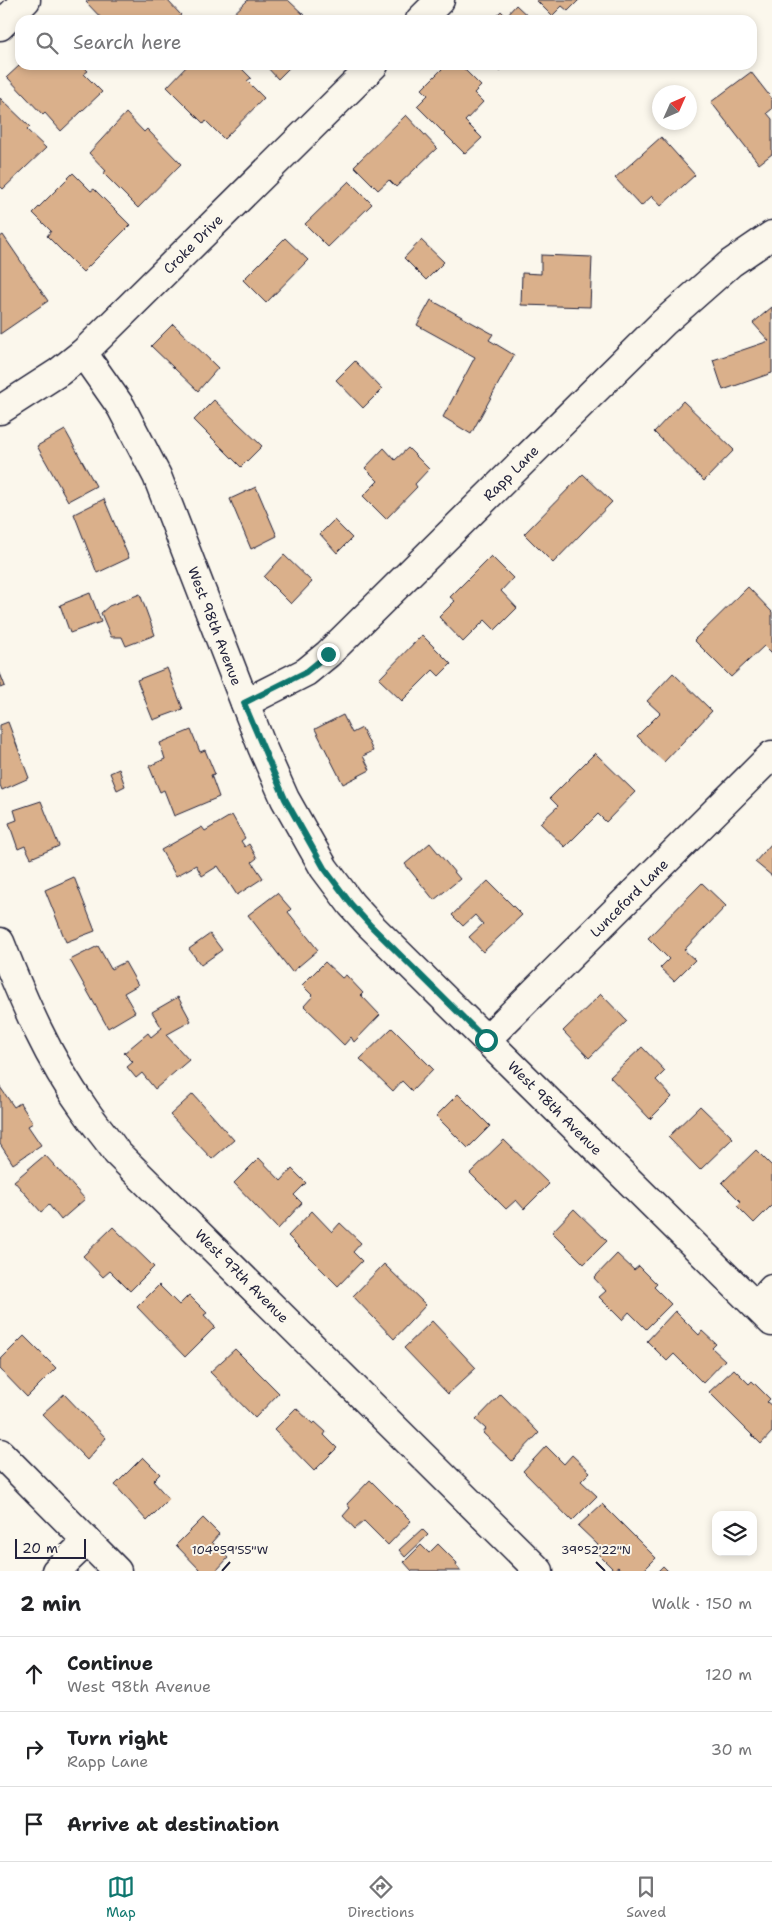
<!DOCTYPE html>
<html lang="en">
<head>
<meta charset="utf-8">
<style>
	:root { --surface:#fff; --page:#f2f2f2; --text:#202124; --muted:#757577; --line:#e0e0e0; --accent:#0f766e }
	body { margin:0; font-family:"Shantell Sans",sans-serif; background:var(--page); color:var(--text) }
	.controls { position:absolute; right:15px; bottom:15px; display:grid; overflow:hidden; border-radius:10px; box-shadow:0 2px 8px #0003 }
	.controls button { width:45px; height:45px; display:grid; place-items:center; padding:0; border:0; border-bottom:1px solid var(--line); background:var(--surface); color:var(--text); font:25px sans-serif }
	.compass { position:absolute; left:652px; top:85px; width:45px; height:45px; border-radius:50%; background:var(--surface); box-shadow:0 2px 8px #0003; rotate:45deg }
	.scale { position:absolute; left:15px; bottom:12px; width:71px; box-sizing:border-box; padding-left:5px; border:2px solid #22223b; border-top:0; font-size:14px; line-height:18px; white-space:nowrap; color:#22223b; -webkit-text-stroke:4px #fbf7ec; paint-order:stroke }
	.stop { position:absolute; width:15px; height:15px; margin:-11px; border:4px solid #0f766e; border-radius:50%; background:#fff }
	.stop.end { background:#0f766e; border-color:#fff; box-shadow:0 1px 5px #0008 }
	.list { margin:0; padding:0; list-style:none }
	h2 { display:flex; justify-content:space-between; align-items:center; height:65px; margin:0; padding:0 20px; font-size:21px }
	h2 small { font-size:16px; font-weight:400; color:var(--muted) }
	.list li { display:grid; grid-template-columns:32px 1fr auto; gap:15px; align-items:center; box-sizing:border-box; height:75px; padding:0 20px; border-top:1px solid var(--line) }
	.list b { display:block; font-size:19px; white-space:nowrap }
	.list p { margin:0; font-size:16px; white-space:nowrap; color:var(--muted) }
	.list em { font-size:16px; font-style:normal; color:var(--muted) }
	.icon { flex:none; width:28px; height:28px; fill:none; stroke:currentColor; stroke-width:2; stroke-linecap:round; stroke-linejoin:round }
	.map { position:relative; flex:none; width:772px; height:1571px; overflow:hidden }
	.search { position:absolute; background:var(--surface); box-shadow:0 2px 8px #0003; left:15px; right:15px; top:15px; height:55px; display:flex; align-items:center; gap:12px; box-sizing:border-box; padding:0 18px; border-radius:15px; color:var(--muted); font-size:19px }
	.sheet { height:290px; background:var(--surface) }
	nav { display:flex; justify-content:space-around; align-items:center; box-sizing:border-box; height:70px; border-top:1px solid var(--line); background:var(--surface); font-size:14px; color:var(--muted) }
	nav a { display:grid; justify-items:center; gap:2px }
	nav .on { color:var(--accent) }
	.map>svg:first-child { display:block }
	.building { fill:#dab08b; stroke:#22223b }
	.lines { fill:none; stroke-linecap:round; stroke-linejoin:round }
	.street-casing { stroke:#22223b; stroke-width:31 }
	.secondary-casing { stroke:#22223b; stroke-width:31 }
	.street { stroke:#fbf7ec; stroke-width:28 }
	.secondary { stroke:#fbf7ec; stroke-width:28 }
	.route { stroke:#0f766e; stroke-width:6 }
	.ticks { fill:none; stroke:#22223b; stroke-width:2 }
	.labels { text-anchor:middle; stroke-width:4; stroke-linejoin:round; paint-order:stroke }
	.street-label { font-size:14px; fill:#22223b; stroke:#fbf7ec }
	.ticks-label { font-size:12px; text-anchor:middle; fill:#22223b; stroke:#fbf7ec; stroke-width:4; stroke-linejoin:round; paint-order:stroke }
</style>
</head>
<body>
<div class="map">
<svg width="772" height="1571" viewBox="0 0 772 1571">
	<rect width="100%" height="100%" fill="#fbf7ec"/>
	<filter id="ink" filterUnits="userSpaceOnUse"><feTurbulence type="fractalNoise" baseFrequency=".02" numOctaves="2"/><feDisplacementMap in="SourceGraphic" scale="10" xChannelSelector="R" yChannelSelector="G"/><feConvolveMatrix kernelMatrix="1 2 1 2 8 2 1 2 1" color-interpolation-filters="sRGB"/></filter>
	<g filter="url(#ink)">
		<g class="building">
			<path d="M89 0H167L181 15 176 20H103L86 2Z"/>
			<path d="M248 0H288L304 15 301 18 303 20H227Z"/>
			<path d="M536 0H579L568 11 562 6 552 16Z"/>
			<path d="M516 5 532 20H492L501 11 506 16Z"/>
			<path d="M20 65H82L88 71 84 74 102 92 61 131 45 113 43 115 7 77Z"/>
			<path d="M188 65H238L251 78 247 81 264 98 224 139 206 121 204 124 167 87Z"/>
			<path d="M265 65H292L278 79Z"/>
			<path d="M446 65H460L481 86 474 93 483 102 465 121 482 138 465 154 417 106 428 95 422 89Z"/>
			<path d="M493 65H506L500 71Z"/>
			<path d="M751 72 772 99V109L767 113 772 119V154L759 164 711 102Z"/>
			<path d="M0 98 30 127 27 130 46 148 3 189 0 186Z"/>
			<path d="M126 113 144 132 147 129 181 164 138 208 103 173 106 171 89 153Z"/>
			<path d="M406 115 437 148 396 187 389 180 378 190 354 166Z"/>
			<path d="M661 137 695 175 661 206 652 196 641 206 615 178Z"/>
			<path d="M73 173 91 191 94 189 130 225 83 272 47 236 51 231 33 213Z"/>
			<path d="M349 181 372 204 328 247 305 224Z"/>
			<path d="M3 235 48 301 0 334V237Z"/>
			<path d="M285 238 308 260 266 303 243 280Z"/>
			<path d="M421 240 444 262 426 280 404 258Z"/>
			<path d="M541 255 592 257 590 307 521 305 522 273 541 274Z"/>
			<path d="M431 300 493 334 489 340 514 355 471 434 443 417 475 357 417 325Z"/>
			<path d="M772 307V373L723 390 713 360 769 341 753 323Z"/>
			<path d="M173 324 218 368 198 391 151 346Z"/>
			<path d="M355 361 382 389 363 408 336 380Z"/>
			<path d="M214 400 262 446 241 467 194 420Z"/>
			<path d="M683 401 734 450 704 481 654 432Z"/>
			<path d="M65 430 96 486 68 501 37 446Z"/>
			<path d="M384 448 395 460 408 448 429 469 415 484 417 487 386 519 363 496 378 481 365 468Z"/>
			<path d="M583 474 612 502 553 563 524 534Z"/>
			<path d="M256 487 277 536 251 549 230 499Z"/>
			<path d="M104 499 129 558 97 573 74 514Z"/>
			<path d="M334 520 352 538 337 553 320 534Z"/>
			<path d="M284 555 312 582 291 604 264 577Z"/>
			<path d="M491 556 513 578 501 591 517 608 495 630 485 620 463 642 439 617 455 601 450 597Z"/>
			<path d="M748 587 772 612V654L764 646 731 677 694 640Z"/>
			<path d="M90 593 101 622 70 633 60 605Z"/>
			<path d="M140 594 155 635 126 646 122 637H111L101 613 109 606Z"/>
			<path d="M422 635 451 664 439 676 433 670 402 701 379 679Z"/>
			<path d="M167 668 183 709 153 720 137 680Z"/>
			<path d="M0 673 5 686 0 688Z"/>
			<path d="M673 673 712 711 664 762 637 736 660 713 647 701Z"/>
			<path d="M343 715 352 733 362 728 373 751 363 756 370 770 343 784 315 729Z"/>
			<path d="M8 722 29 778 2 790 0 785V725Z"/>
			<path d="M191 730 200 752 205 750 215 774 211 775 219 797 174 816 164 790 160 792 149 766 165 759 160 743Z"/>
			<path d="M595 753 635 792 606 822 598 814 565 847 540 823 558 806 550 798Z"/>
			<path d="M119 769 125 786 117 790 110 773Z"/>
			<path d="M41 801 59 846 31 858 25 846 18 849 9 823 17 820 14 810Z"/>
			<path d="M232 815 245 838 241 841 245 847 249 844 257 858 252 862 263 878 237 895 218 866 202 876 196 865 176 876 161 850 202 827 205 831Z"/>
			<path d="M430 843 460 879 434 900 405 864Z"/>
			<path d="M772 843V876L755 862Z"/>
			<path d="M74 877 95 931 66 942 45 890Z"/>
			<path d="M488 881 522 915 483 952 469 937 483 924 475 915 463 926 452 915Z"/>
			<path d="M702 883 726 906 684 950 695 960 674 981 660 968 669 959 648 938Z"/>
			<path d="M277 893 291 909 288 912 318 950 292 972 248 915Z"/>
			<path d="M210 934 222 950 201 965 189 949Z"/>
			<path d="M98 946 111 969 125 962 138 985 124 993 135 1012 108 1028 70 960Z"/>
			<path d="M325 962 342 978 346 975 363 993 361 995 380 1015 354 1042 351 1037 344 1045 304 1006 313 996 302 985Z"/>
			<path d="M601 994 627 1021 589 1058 563 1031Z"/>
			<path d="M178 997 191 1021 166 1035 189 1060 155 1089 142 1073 136 1078 127 1067 133 1062 124 1053 148 1033 151 1037 162 1028 152 1012Z"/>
			<path d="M392 1028 433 1069 412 1091 402 1081 393 1091 360 1059Z"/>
			<path d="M642 1047 665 1071 656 1080 672 1097 650 1119 610 1077Z"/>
			<path d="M0 1087 14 1107 20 1103 33 1123 28 1126 41 1145 13 1164 0 1144Z"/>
			<path d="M193 1094 234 1140 212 1159 170 1115Z"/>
			<path d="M458 1094 490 1126 468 1148 436 1116Z"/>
			<path d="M700 1106 733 1138 700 1170 668 1137Z"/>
			<path d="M504 1140 549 1184 524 1209 516 1200 506 1209 470 1173Z"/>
			<path d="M756 1150 772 1166V1205L754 1223 737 1206 741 1202 722 1183Z"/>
			<path d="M45 1155 85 1199 61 1220 49 1205 41 1212 14 1181Z"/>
			<path d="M259 1158 281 1181 292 1169 306 1183 294 1195 302 1203 278 1229 234 1183Z"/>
			<path d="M574 1209 607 1241 584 1264 552 1232Z"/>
			<path d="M312 1211 332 1232 340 1223 361 1243 353 1252 362 1261 338 1286 288 1236Z"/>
			<path d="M113 1227 154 1267 130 1291 110 1271 103 1277 83 1256Z"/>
			<path d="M617 1254 634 1270 639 1266 657 1284 654 1287 671 1304 646 1329 629 1312 622 1320 599 1297 606 1291 594 1278Z"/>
			<path d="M384 1264 426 1305 394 1339 353 1296Z"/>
			<path d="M159 1285 179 1305 189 1295 207 1313 204 1315 215 1327 185 1357 137 1307Z"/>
			<path d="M675 1311 699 1335 702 1331 716 1344 712 1348 725 1360 703 1383 674 1354 667 1361 647 1341Z"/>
			<path d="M432 1321 476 1368 448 1394 404 1348Z"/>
			<path d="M24 1336 56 1368 27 1397 0 1369V1360Z"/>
			<path d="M235 1349 279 1393 255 1418 210 1372Z"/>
			<path d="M734 1369 749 1384 752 1381 770 1399 767 1402 772 1406V1432L761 1444 709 1392Z"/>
			<path d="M64 1394 106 1438 87 1460 42 1414Z"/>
			<path d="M501 1394 539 1433 512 1461 483 1433 486 1429 476 1420Z"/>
			<path d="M296 1408 313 1424 315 1422 326 1432 324 1435 337 1448 314 1471 274 1430Z"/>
			<path d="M546 1446 564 1464 572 1455 590 1472 581 1481 597 1496 572 1521 523 1471Z"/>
			<path d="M143 1457 160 1474 153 1481 169 1499 147 1521 115 1485Z"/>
			<path d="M370 1480 411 1521 388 1545 364 1521 355 1529 343 1516 350 1508 347 1504Z"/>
			<path d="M602 1504 656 1558 643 1571H622L618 1567 614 1570 593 1549 598 1545 578 1526Z"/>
			<path d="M203 1518 219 1534 212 1542 228 1558 216 1571H201L176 1545Z"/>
			<path d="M422 1529 428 1535 405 1557 399 1550Z"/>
			<path d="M438 1544 457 1563 456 1565 461 1571H412L404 1562 421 1545 429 1553Z"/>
			<path d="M663 1566 668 1571H658Z"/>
		</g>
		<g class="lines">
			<g class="street-casing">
				<g id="street">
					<path d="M0 26 26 0"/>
					<path d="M83 353 121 407 157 476 262 747 285 799 324 868 351 904 371 926 772 1322"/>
					<path d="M245 703 306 672 328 654 663 323 731 263 772 235"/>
					<path d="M0 942C23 1000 48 1059 85 1110 95 1125 107 1138 117 1153L539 1571"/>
					<path d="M486 1040 772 755"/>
					<path d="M756 1306 772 1289"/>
					<path d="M0 1453 117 1571"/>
					<path d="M56 1571 87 1541"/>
				</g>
			</g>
			<g class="secondary-casing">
				<g id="secondary">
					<path d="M420 20 440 0"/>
					<path d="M0 410 59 372 83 353 374 65"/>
				</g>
			</g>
			<use href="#street" class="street"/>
			<use href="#secondary" class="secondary"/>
		</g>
	</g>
	<g class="lines" filter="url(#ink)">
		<path class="route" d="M328 654 306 672 244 703 285 799 324 868 351 904 371 926 486 1040"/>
	</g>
	<path class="ticks" d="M596 1562 605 1571M222 1571 230 1562"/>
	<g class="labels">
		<g class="street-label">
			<text transform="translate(193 244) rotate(-45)" y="5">Croke Drive</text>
			<text transform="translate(511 473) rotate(-45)" y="5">Rapp Lane</text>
			<text transform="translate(215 626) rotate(69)" y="5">West 98th Avenue</text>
			<text transform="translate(629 898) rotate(-45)" y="5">Lunceford Lane</text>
			<text transform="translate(555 1108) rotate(45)" y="5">West 98th Avenue</text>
			<text transform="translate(242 1276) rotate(45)" y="5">West 97th Avenue</text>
		</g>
	</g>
	<g class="ticks-label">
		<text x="230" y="1554">104°59'55"W</text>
		<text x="596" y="1554">39°52'22"N</text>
	</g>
</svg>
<div class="controls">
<button><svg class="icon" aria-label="layers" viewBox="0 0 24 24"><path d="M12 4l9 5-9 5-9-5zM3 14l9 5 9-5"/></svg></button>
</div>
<svg class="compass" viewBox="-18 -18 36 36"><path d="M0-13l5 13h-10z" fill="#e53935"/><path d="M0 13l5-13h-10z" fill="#757577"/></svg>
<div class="scale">20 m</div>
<div class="stop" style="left:486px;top:1040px"></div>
<div class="stop end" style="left:328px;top:654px"></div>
<div class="search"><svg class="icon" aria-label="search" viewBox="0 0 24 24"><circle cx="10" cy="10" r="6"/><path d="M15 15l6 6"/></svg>Search here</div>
</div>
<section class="sheet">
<h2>2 min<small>Walk · 150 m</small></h2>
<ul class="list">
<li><svg class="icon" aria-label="ahead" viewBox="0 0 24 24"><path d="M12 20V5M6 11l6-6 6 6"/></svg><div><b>Continue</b><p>West 98th Avenue</p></div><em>120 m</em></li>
<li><svg class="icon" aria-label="right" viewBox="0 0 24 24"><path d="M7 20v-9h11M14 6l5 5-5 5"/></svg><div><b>Turn right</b><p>Rapp Lane</p></div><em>30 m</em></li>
<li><svg class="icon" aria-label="arrive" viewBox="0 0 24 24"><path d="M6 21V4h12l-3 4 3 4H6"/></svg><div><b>Arrive at destination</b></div></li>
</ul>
</section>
<nav>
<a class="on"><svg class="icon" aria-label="map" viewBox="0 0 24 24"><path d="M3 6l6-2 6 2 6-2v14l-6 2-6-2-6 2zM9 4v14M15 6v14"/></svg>Map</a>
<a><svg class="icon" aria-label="directions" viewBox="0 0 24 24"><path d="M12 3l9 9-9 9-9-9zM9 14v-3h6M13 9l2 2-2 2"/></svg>Directions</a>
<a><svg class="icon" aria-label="saved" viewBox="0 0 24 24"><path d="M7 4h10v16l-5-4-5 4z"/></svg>Saved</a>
</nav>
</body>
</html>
